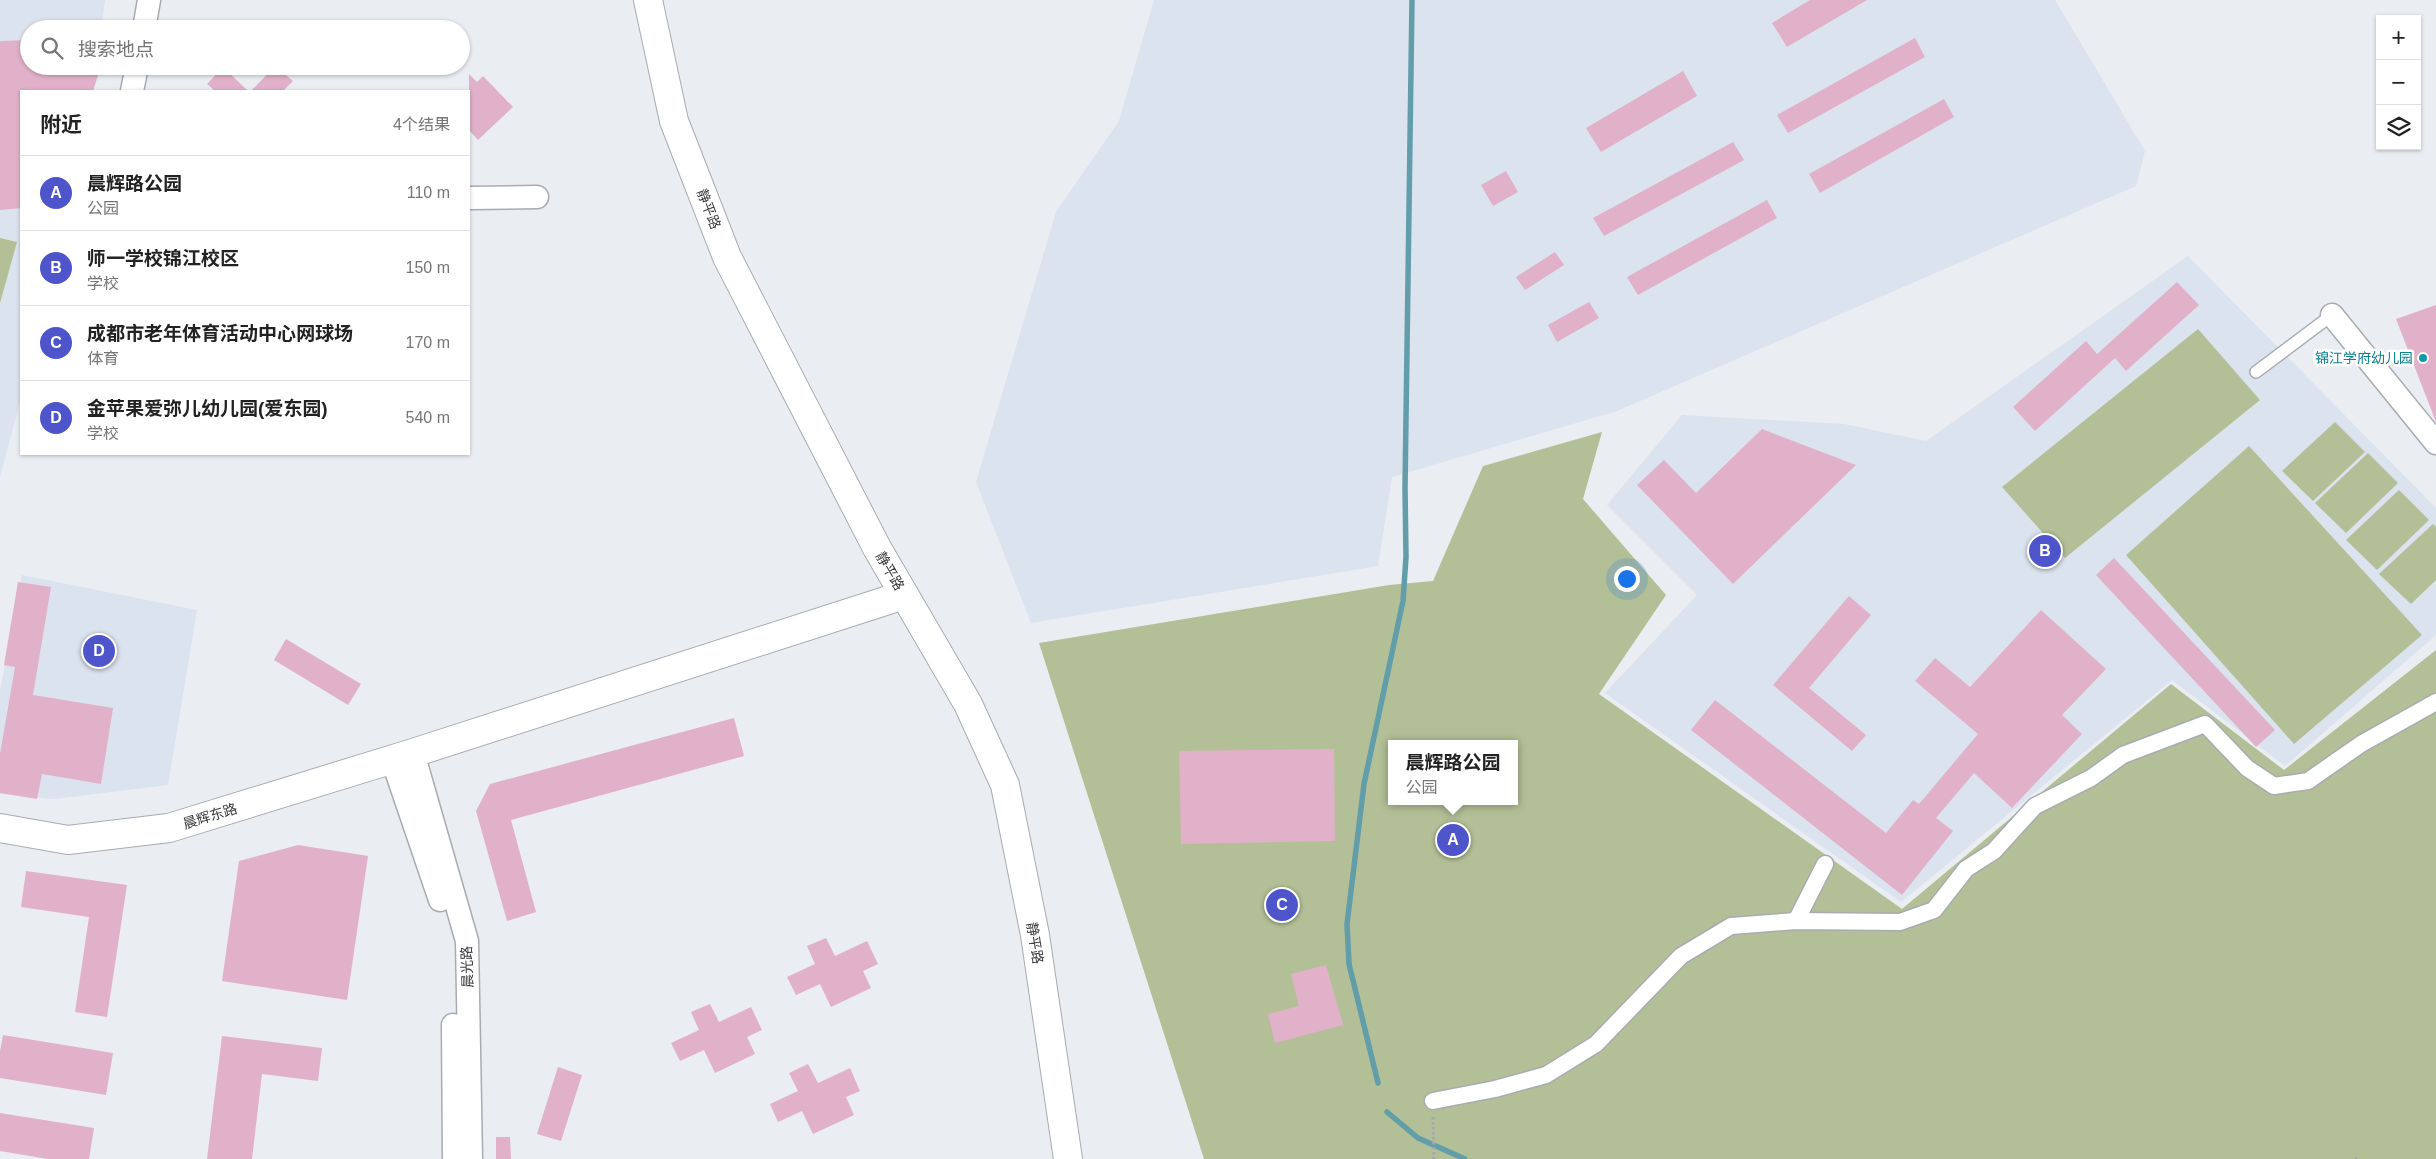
<!DOCTYPE html>
<html lang="zh">
<head>
<meta charset="utf-8">
<style>
	:root { --surface:#fff; --page:#f2f2f2; --text:#222; --muted:#767676; --line:#e0e0e0; --accent:#4e55cb }
	body { margin:0; font-family:Arial,"Noto Sans SC",sans-serif; background:var(--page); color:var(--text) }
	.controls { position:absolute; right:15px; top:15px; display:grid; overflow:hidden; border-radius:0px; box-shadow:0 1px 4px #0004 }
	.controls button { width:45px; height:45px; display:grid; place-items:center; padding:0; border:0; border-bottom:1px solid var(--line); background:var(--surface); color:var(--text); font:25px sans-serif }
	.you { position:absolute; left:1626px; top:578px; width:18px; height:18px; margin:-12px; border:4px solid #fff; border-radius:50%; background:#1a73e8; box-shadow:0 0 0 8px #1a73e833 }
	.badge { display:grid; place-items:center; width:32px; height:32px; border-radius:50%; background:var(--accent); color:#fff; font-size:16px; font-weight:700 }
	.pin { position:absolute; translate:-50% -50%; border:2px solid #fff; box-shadow:0 1px 5px #0006 }
	.popup { position:absolute; left:1388px; top:740px; width:130px; height:65px; box-sizing:border-box; display:grid; place-content:center; border-radius:0px; background:var(--surface); filter:drop-shadow(0 1px 4px #0005); font-size:16px; white-space:nowrap; color:var(--muted) }
	.popup b { font-size:19px; color:var(--text) }
	.popup::after { content:''; position:absolute; left:50%; top:100%; margin-left:-10px; border:10px solid transparent; border-top-color:var(--surface) }
	.list { margin:0; padding:0; list-style:none }
	h2 { display:flex; justify-content:space-between; align-items:center; height:65px; margin:0; padding:0 20px; font-size:21px }
	h2 small { font-size:16px; font-weight:400; color:var(--muted) }
	.list li { display:grid; grid-template-columns:32px 1fr auto; gap:15px; align-items:center; box-sizing:border-box; height:75px; padding:0 20px; border-top:1px solid var(--line) }
	.list b { display:block; font-size:19px; white-space:nowrap }
	.list p { margin:0; font-size:16px; white-space:nowrap; color:var(--muted) }
	.list em { font-size:16px; font-style:normal; color:var(--muted) }
	.icon { flex:none; width:28px; height:28px; fill:none; stroke:currentColor; stroke-width:2; stroke-linecap:round; stroke-linejoin:round }
	.map { position:relative; flex:none; width:2436px; height:1159px; overflow:hidden }
	.search { position:absolute; background:var(--surface); box-shadow:0 1px 4px #0004; left:20px; top:20px; width:450px; height:55px; display:flex; align-items:center; gap:12px; box-sizing:border-box; padding:0 18px; border-radius:28px; color:var(--muted); font-size:19px }
	.panel { position:absolute; background:var(--surface); box-shadow:0 1px 4px #0004; left:20px; top:90px; width:450px; height:365px; border-radius:0px }
	.map>svg:first-child { display:block }
	.built { fill:#dbe3ee }
	.green { fill:#b3c097; fill-rule:evenodd }
	.lines { fill:none; stroke-linecap:round; stroke-linejoin:round }
	.stream { stroke:#629daa; stroke-width:5.5 }
	.building { fill:#e1b1c9 }
	.service-casing { stroke:#a8abaf; stroke-width:14 }
	.pedestrian-casing { stroke:#a8abaf; stroke-width:19 }
	.minor-casing { stroke:#a8abaf; stroke-width:25 }
	.tertiary-casing { stroke:#a8abaf; stroke-width:30 }
	.path { stroke:#a5a8ab; stroke-width:3; stroke-dasharray:2.5 2.5; stroke-linecap:butt }
	.service { stroke:#fff; stroke-width:11 }
	.pedestrian { stroke:#fff; stroke-width:16 }
	.minor { stroke:#fff; stroke-width:22 }
	.tertiary { stroke:#fff; stroke-width:28 }
	.culture-dot { fill:#0f9aa8; stroke:#fff; stroke-width:2 }
	.labels { text-anchor:middle; stroke-width:5; stroke-linejoin:round; paint-order:stroke }
	.street-label { font-size:14px; fill:#393a3c; stroke:#fff }
	.culture-label { font-size:14px; fill:#0d838f; stroke:#fff; text-anchor:end }
</style>
</head>
<body>
<div class="map">
<svg width="2436" height="1159" viewBox="0 0 2436 1159">
	<rect width="100%" height="100%" fill="#eaedf2"/>
	<g class="built">
		<path d="M0 0H105L101 29H29V66H96L93 91H21V398L0 477Z"/>
		<path d="M1154 0H2055L2145 151 2136 186 1617 411 1392 477 1378 566 1031 623 976 482 1056 212 1119 121Z"/>
		<path d="M2188 256 2436 508V635L2285 766 2172 680 1901 902 1605 693 1697 595 1607 505 1682 415 1844 424 1926 441Z"/>
		<path d="M22 575 197 610 168 785 54 799 0 794V691Z"/>
	</g>
	<g class="green">
		<path d="M0 238 17 242 0 303Z"/>
		<path d="M2198 329 2260 400 2065 558 2002 487Z"/>
		<path d="M2335 422 2365 452 2313 501 2282 471Z"/>
		<path d="M1602 432 1583 499 1666 595 1599 694 1902 909 2171 684 2284 770 2436 650V1159H1204L1039 643 1389 585 1433 581 1483 466ZM1392 744H1514V801H1392Z"/>
		<path d="M2249 446 2422 635 2294 744 2126 555Z"/>
		<path d="M2368 453 2398 483 2346 533 2315 503Z"/>
		<path d="M2399 490 2429 520 2377 570 2346 540Z"/>
		<path d="M2433 524 2436 527V580L2411 604 2379 574Z"/>
	</g>
	<g class="lines">
		<g class="stream">
			<path d="M1378 1083 1349 964 1347 924 1364 784 1403 601 1406 557 1405 488 1412 0"/>
			<path d="M1387 1112 1418 1138 1465 1159"/>
		</g>
	</g>
	<g class="building">
		<path d="M1810 0H1867L1787 47 1772 23Z"/>
		<path d="M1915 38 1925 57 1788 133 1777 115Z"/>
		<path d="M29 40V66H101L93 91H21V208L0 210V41Z"/>
		<path d="M275 66 293 81 283 91H251Z"/>
		<path d="M223 67 248 91H215L207 84Z"/>
		<path d="M1683 71 1697 96 1601 152 1586 128Z"/>
		<path d="M469 74 477 82 483 76 513 107 478 140 469 130Z"/>
		<path d="M1944 99 1954 117 1820 193 1809 174Z"/>
		<path d="M1733 142 1744 160 1604 236 1593 218Z"/>
		<path d="M1506 171 1518 192 1493 206 1481 185Z"/>
		<path d="M1767 200 1777 218 1638 295 1627 277Z"/>
		<path d="M1555 252 1564 265 1525 290 1516 277Z"/>
		<path d="M2177 282 2199 305 2126 371 2115 358 2035 431 2013 407 2086 341 2097 354Z"/>
		<path d="M1589 302 1599 318 1557 342 1548 325Z"/>
		<path d="M2436 305V422L2396 319Z"/>
		<path d="M1762 429 1856 465 1733 584 1637 485 1664 460 1696 493Z"/>
		<path d="M2114 558 2275 730 2256 747 2096 575Z"/>
		<path d="M18 582 51 587 33 695 113 708 101 784 42 774 37 799 0 793V754L15 667 4 665Z"/>
		<path d="M1849 596 1871 615 1809 688 1866 735 1852 751 1773 685Z"/>
		<path d="M2041 610 2106 669 2062 715 2082 734 2012 808 1974 773 1936 818 1953 831 1902 895 1691 730 1715 700 1886 833 1913 800 1919 804 1978 734 1915 681 1935 658 1970 687Z"/>
		<path d="M286 639 361 684 348 705 274 660Z"/>
		<path d="M734 718 744 756 511 820 536 912 507 921 476 811 490 784Z"/>
		<path d="M1334 749 1335 841 1181 844 1179 751Z"/>
		<path d="M298 845 368 856 347 1000 222 981 239 861Z"/>
		<path d="M26 871 127 885 107 1017 75 1012 89 917 21 907Z"/>
		<path d="M826 938 835 956 867 941 878 964 863 971 871 988 831 1007 820 984 796 995 787 977 815 964 807 946Z"/>
		<path d="M1326 965 1343 1025 1275 1043 1268 1014 1299 1006 1291 974Z"/>
		<path d="M710 1004 719 1022 751 1007 762 1030 747 1037 755 1054 715 1073 704 1050 680 1061 671 1043 699 1030 691 1012Z"/>
		<path d="M3 1035 113 1053 106 1095 0 1078V1051Z"/>
		<path d="M222 1036 322 1048 318 1081 262 1074 252 1159H207Z"/>
		<path d="M808 1064 818 1083 850 1068 860 1091 846 1097 854 1115 813 1134 802 1111 778 1122 770 1104 798 1091 789 1073Z"/>
		<path d="M558 1067 582 1075 561 1141 537 1134Z"/>
		<path d="M0 1113 94 1128 89 1159H48L0 1151Z"/>
		<path d="M496 1137H510L511 1159H496Z"/>
	</g>
	<g class="lines">
		<g class="service-casing">
			<path id="service" d="M2256 372 2332 315"/>
		</g>
		<g class="pedestrian-casing">
			<g id="pedestrian">
				<path d="M1796 921 1825 864"/>
				<path d="M1433 1101 1495 1089 1546 1075 1596 1044 1681 956 1731 926 1796 921 1900 922 1934 910 1966 869 1994 851 2035 806 2091 778 2123 755 2205 724 2247 768 2274 786 2308 781 2361 744 2436 702"/>
			</g>
		</g>
		<g class="minor-casing">
			<g id="minor">
				<path d="M144 29 149 0"/>
				<path d="M132 91 137 66"/>
				<path d="M469 198 537 197"/>
				<path d="M2332 315 2436 443"/>
				<path d="M413 753 467 941 471 1159"/>
				<path d="M392 759 440 900"/>
				<path d="M453 1025 454 1159"/>
			</g>
		</g>
		<g class="tertiary-casing">
			<g id="tertiary">
				<path d="M648 0 674 121 727 257 877 548 968 704 1005 785 1035 935 1068 1159"/>
				<path d="M0 828 68 840 169 828 413 753 904 595"/>
			</g>
		</g>
		<g class="path">
			<path d="M1433 1117 1434 1159"/>
			<path d="M2355 1159 2360 1158"/>
		</g>
		<use href="#service" class="service"/>
		<use href="#pedestrian" class="pedestrian"/>
		<use href="#minor" class="minor"/>
		<use href="#tertiary" class="tertiary"/>
	</g>
	<circle class="culture-dot" cx="2423" cy="358" r="5"/>
	<g class="labels">
		<g class="street-label">
			<text transform="translate(709 209) rotate(69)" y="5">静平路</text>
			<text transform="translate(890 571) rotate(60)" y="5">静平路</text>
			<text transform="translate(210 816) rotate(-17)" y="5">晨辉东路</text>
			<text transform="translate(1035 943) rotate(81)" y="5">静平路</text>
			<text transform="translate(467 967) rotate(-92)" y="5">晨光路</text>
		</g>
		<g class="culture-label">
			<text x="2413" y="363">锦江学府幼儿园</text>
		</g>
	</g>
</svg>
<div class="controls">
<button>+</button>
<button>−</button>
<button><svg class="icon" aria-label="layers" viewBox="0 0 24 24"><path d="M12 4l9 5-9 5-9-5zM3 14l9 5 9-5"/></svg></button>
</div>
<div class="you"></div>
<div class="pin badge" style="left:1453px;top:840px">A</div>
<div class="popup"><b>晨辉路公园</b>公园</div>
<div class="pin badge" style="left:2045px;top:551px">B</div>
<div class="pin badge" style="left:1282px;top:905px">C</div>
<div class="pin badge" style="left:99px;top:651px">D</div>
<div class="search"><svg class="icon" aria-label="search" viewBox="0 0 24 24"><circle cx="10" cy="10" r="6"/><path d="M15 15l6 6"/></svg>搜索地点</div>
<section class="panel">
<h2>附近<small>4个结果</small></h2>
<ul class="list">
<li><span class="badge">A</span><div><b>晨辉路公园</b><p>公园</p></div><em>110 m</em></li>
<li><span class="badge">B</span><div><b>师一学校锦江校区</b><p>学校</p></div><em>150 m</em></li>
<li><span class="badge">C</span><div><b>成都市老年体育活动中心网球场</b><p>体育</p></div><em>170 m</em></li>
<li><span class="badge">D</span><div><b>金苹果爱弥儿幼儿园(爱东园)</b><p>学校</p></div><em>540 m</em></li>
</ul>
</section>
</div>
</body>
</html>
